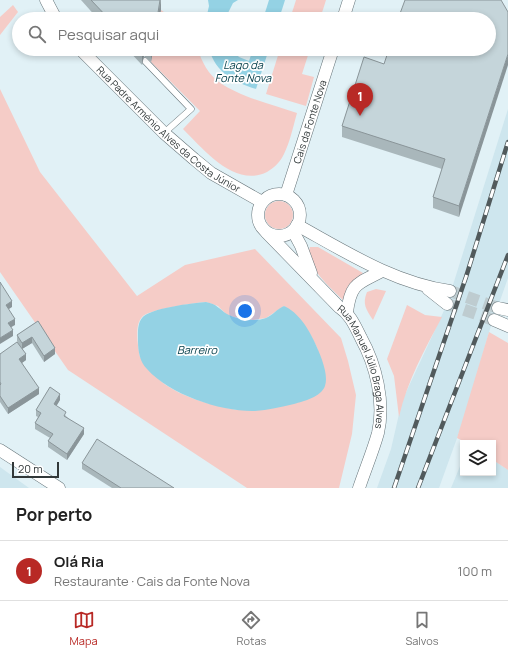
<!DOCTYPE html>
<html lang="pt">
<head>
<meta charset="utf-8">
<style>
	:root { --surface:#fff; --page:#f2f2f2; --text:#222; --muted:#767676; --line:#e0e0e0; --accent:#b82925 }
	body { margin:0; font-family:Manrope,sans-serif; background:var(--page); color:var(--text) }
	.controls { position:absolute; right:12px; bottom:12px; display:grid; overflow:hidden; border-radius:0px; box-shadow:0 2px 6px #0003 }
	.controls button { width:36px; height:36px; display:grid; place-items:center; padding:0; border:0; border-bottom:1px solid var(--line); background:var(--surface); color:var(--text); font:20px sans-serif }
	.scale { position:absolute; left:12px; bottom:10px; width:47px; box-sizing:border-box; padding-left:4px; border:2px solid #313839; border-top:0; font-size:11px; line-height:14px; white-space:nowrap; color:#313839; -webkit-text-stroke:3px #fff; paint-order:stroke }
	.you { position:absolute; left:245px; top:311px; width:14px; height:14px; margin:-10px; border:3px solid #fff; border-radius:50%; background:#1a73e8; box-shadow:0 0 0 6px #1a73e833 }
	.badge { display:grid; place-items:center; width:26px; height:26px; border-radius:50%; background:var(--accent); color:#fff; font-size:13px; font-weight:700 }
	.pin { position:absolute; translate:-50% -33px; filter:drop-shadow(0 1px 2px #0008) }
	.pin::after { content:''; position:absolute; top:21px; width:14px; height:12px; background:inherit; clip-path:polygon(0 0,100% 0,50% 100%) }
	.list { margin:0; padding:0; list-style:none }
	h2 { display:flex; justify-content:space-between; align-items:center; height:52px; margin:0; padding:0 16px; font-size:17px }
	h2 small { font-size:13px; font-weight:400; color:var(--muted) }
	.list li { display:grid; grid-template-columns:26px 1fr auto; gap:12px; align-items:center; box-sizing:border-box; height:60px; padding:0 16px; border-top:1px solid var(--line) }
	.list b { display:block; font-size:15px; white-space:nowrap }
	.list p { margin:0; font-size:13px; white-space:nowrap; color:var(--muted) }
	.list em { font-size:13px; font-style:normal; color:var(--muted) }
	.icon { flex:none; width:22px; height:22px; fill:none; stroke:currentColor; stroke-width:2; stroke-linecap:round; stroke-linejoin:round }
	.map { position:relative; flex:none; width:508px; height:488px; overflow:hidden }
	.search { position:absolute; background:var(--surface); box-shadow:0 2px 6px #0003; left:12px; right:12px; top:12px; height:44px; display:flex; align-items:center; gap:10px; box-sizing:border-box; padding:0 14px; border-radius:22px; color:var(--muted); font-size:15px }
	.sheet { height:112px; background:var(--surface) }
	nav { display:flex; justify-content:space-around; align-items:center; box-sizing:border-box; height:56px; border-top:1px solid var(--line); background:var(--surface); font-size:11px; color:var(--muted) }
	nav a { display:grid; justify-items:center; gap:2px }
	nav .on { color:var(--accent) }
	.map>svg:first-child { display:block }
	.built { fill:#cee6ee }
	.green { fill:#f5ccc7; fill-rule:evenodd }
	.water { fill:#94d2e4 }
	.lines { fill:none; stroke-linecap:round; stroke-linejoin:round }
	.street-tunnel { stroke:#beccd0; stroke-width:12; stroke-dasharray:12 6; stroke-linecap:butt }
	.lane-casing { stroke:#67757a; stroke-width:7 }
	.street-casing { stroke:#67757a; stroke-width:13 }
	.lane { stroke:#fff; stroke-width:6 }
	.street { stroke:#fff; stroke-width:12 }
	.rail-casing { stroke:#515a5c; stroke-width:4.5 }
	.rail { stroke:#fff; stroke-width:3; stroke-dasharray:9; stroke-linecap:butt }
	.wall { fill:#a9b7bb }
	.shaded-wall { fill:#8a9599 }
	.building { fill:#c5d5da; stroke:#8a9599 }
	.labels { text-anchor:middle; stroke-width:3.5; stroke-linejoin:round; paint-order:stroke }
	.street-label { font-size:10px; fill:#313839; stroke:#fff }
	.water-label { font-size:11px; font-style:italic; fill:#003c48; stroke:#fff }
</style>
</head>
<body>
<div class="map">
<svg width="508" height="488" viewBox="0 0 508 488">
	<rect width="100%" height="100%" fill="#e1f1f6"/>
	<g class="built">
		<path d="M508 109V278L490 329 465 416 439 488H377L391 449 402 401 447 304Z"/>
		<path d="M463 459V473H493V460L508 470V488H451Z"/>
		<path d="M0 467 29 488H0Z"/>
	</g>
	<g class="green">
		<path d="M296 0H326L320 19H290Z"/>
		<path d="M13 5 18 12 0 35V17Z"/>
		<path d="M161 10 174 19H159Z"/>
		<path d="M153 49H198C201 61 209 75 219 82 240 97 273 105 297 113 293 127 290 142 284 154 281 161 274 168 267 172 235 188 204 150 183 129L200 111 151 62Z"/>
		<path d="M280 49H310L302 74 314 77 306 106 266 94Z"/>
		<path d="M0 89 40 172 137 296 185 265 255 249 341 338 348 361 356 395 352 434 339 488H247L68 370 0 272ZM206 302 218 306 227 315 234 317 253 320 266 318 284 306C301 318 310 332 318 350L237 410C213 405 182 398 162 382 154 375 147 365 140 357 138 346 134 326 142 317 149 309 195 303 206 302Z"/>
		<circle cx="279" cy="215" r="14"/>
		<path d="M310 247H318L363 273 348 286 344 301C332 289 303 265 310 247Z"/>
		<path d="M376 289 386 291 373 320C366 309 362 304 367 292Z"/>
		<path d="M407 305 425 315 442 317C425 349 407 381 399 417L394 376 387 359Z"/>
		<path d="M489 332 508 343V470L493 460V443H467L457 438Z"/>
	</g>
	<g class="water">
		<path d="M208 0H238L233 3 225 19H206L209 6Z"/>
		<path d="M269 0H285L279 19H263Z"/>
		<path d="M209 49H231L239 57 249 61 253 49H269L256 89C234 82 216 73 209 49Z"/>
		<path d="M206 302C217 304 219 309 227 314 237 320 256 322 266 318 273 315 277 309 284 306 298 312 309 329 315 343 320 354 329 374 325 386 321 397 304 401 294 404 281 407 268 410 255 411 222 412 170 395 147 369 140 362 138 352 138 341 138 334 137 324 142 318 149 308 194 303 206 302Z"/>
	</g>
	<g class="lines">
		<g class="street-tunnel">
			<path d="M450 291 498 308"/>
			<path d="M447 304 494 320"/>
		</g>
		<g class="lane-casing">
			<path id="lane" d="M145 61 191 109 164 133"/>
		</g>
		<g class="street-casing">
			<g id="street">
				<path d="M46 0 56 19"/>
				<path d="M343 19 349 0"/>
				<path id="s1" d="M80 49 164 133 194 159 211 173 262 202"/>
				<circle cx="279" cy="215" r="21"/>
				<path id="s2" d="M286 195 333 49"/>
				<path d="M297 225C346 252 394 283 450 291"/>
				<path d="M293 231 301 246 311 273"/>
				<path id="s3" d="M266 232 339 307C350 314 355 326 361 338 376 365 385 402 378 433 373 451 365 470 359 488"/>
				<path d="M428 289 447 304"/>
				<path d="M498 308 508 310"/>
				<path d="M347 312C351 282 358 284 382 271"/>
				<path d="M494 320 508 326"/>
				<path d="M0 450 59 488"/>
			</g>
		</g>
		<use href="#lane" class="lane"/>
		<use href="#street" class="street"/>
		<g class="rail-casing">
			<g id="rail">
				<path d="M394 488 466 277 508 142"/>
				<path d="M418 488 508 255"/>
			</g>
		</g>
		<use href="#rail" class="rail"/>
	</g>
	<g class="wall">
		<path d="M81 0H161V10L159 19H98Z"/>
		<path d="M501 0 459 217 433 208V197L442 169 342 137V126L384 64Z"/>
		<path d="M127 49H153L151 62 144 56 142 65Z"/>
		<path d="M38 321 55 354 44 362 32 343 22 349 26 360 22 363 39 394 8 414 0 402V354L18 344 17 341V335Z"/>
		<path d="M60 400 56 406 84 434 67 460 48 447V441L50 438 35 429V423L38 417 36 416V410Z"/>
		<path d="M82 463 174 488H112L82 469Z"/>
	</g>
	<g class="shaded-wall">
		<path d="M161 0V10L159 19H157Z"/>
		<path d="M143 49H144V56L142 65V54Z"/>
		<path d="M151 49H153L151 62Z"/>
		<path d="M508 54V65L459 217V206Z"/>
		<path d="M12 301V307L6 311V305Z"/>
		<path d="M15 319V325L8 329V323Z"/>
		<path d="M13 330V336L0 344V338Z"/>
		<path d="M32 337V343L22 349V343Z"/>
		<path d="M55 348V354L44 362V356Z"/>
		<path d="M26 354V360L19 365V359Z"/>
		<path d="M39 388V394L8 414V408Z"/>
		<path d="M60 394V400L54 410V404Z"/>
		<path d="M84 428V434L67 460V454Z"/>
	</g>
	<g class="building">
		<path d="M91 0H160L157 19H109Z"/>
		<path d="M405 0H501L508 12V54L459 206 433 197 445 159 342 126 364 57 384 64 389 49H489V19H398Z"/>
		<path d="M137 49H143L142 54Z"/>
		<path d="M0 282 12 301 6 305 15 319 8 323 13 330 0 338Z"/>
		<path d="M38 321 55 348 44 356 32 337 22 343 17 335Z"/>
		<path d="M17 342 26 354 19 359 39 388 8 408 0 396V385L1 384 0 382V354Z"/>
		<path d="M50 387 60 394 54 404 66 412 64 416 84 428 67 454 48 441 53 434 35 423 41 413 36 410Z"/>
		<path d="M97 439 174 488H121L82 463Z"/>
	</g>
	<g class="labels">
		<g class="street-label">
			<text dy="4" stroke="none"><textPath href="#s2" startOffset="77">Cais da Fonte Nova</textPath></text>
			<text dy="4" stroke="none"><textPath href="#s1" startOffset="120">Rua Padre Arménio Alves da Costa Júnior</textPath></text>
			<text dy="4" stroke="none"><textPath href="#s3" startOffset="171">Rua Manuel Júlio Braga Alves</textPath></text>
		</g>
		<g class="water-label">
			<text x="243" y="69">Lago da<tspan x="243" dy="13">Fonte Nova</tspan></text>
			<text x="197" y="354">Barreiro</text>
		</g>
	</g>
</svg>
<div class="controls">
<button><svg class="icon" aria-label="layers" viewBox="0 0 24 24"><path d="M12 4l9 5-9 5-9-5zM3 14l9 5 9-5"/></svg></button>
</div>
<div class="scale">20 m</div>
<div class="you"></div>
<div class="pin badge" style="left:360px;top:116px">1</div>
<div class="search"><svg class="icon" aria-label="search" viewBox="0 0 24 24"><circle cx="10" cy="10" r="6"/><path d="M15 15l6 6"/></svg>Pesquisar aqui</div>
</div>
<section class="sheet">
<h2>Por perto<small></small></h2>
<ul class="list">
<li><span class="badge">1</span><div><b>Olá Ria</b><p>Restaurante · Cais da Fonte Nova</p></div><em>100 m</em></li>
</ul>
</section>
<nav>
<a class="on"><svg class="icon" aria-label="map" viewBox="0 0 24 24"><path d="M3 6l6-2 6 2 6-2v14l-6 2-6-2-6 2zM9 4v14M15 6v14"/></svg>Mapa</a>
<a><svg class="icon" aria-label="directions" viewBox="0 0 24 24"><path d="M12 3l9 9-9 9-9-9zM9 14v-3h6M13 9l2 2-2 2"/></svg>Rotas</a>
<a><svg class="icon" aria-label="saved" viewBox="0 0 24 24"><path d="M7 4h10v16l-5-4-5 4z"/></svg>Salvos</a>
</nav>
</body>
</html>
